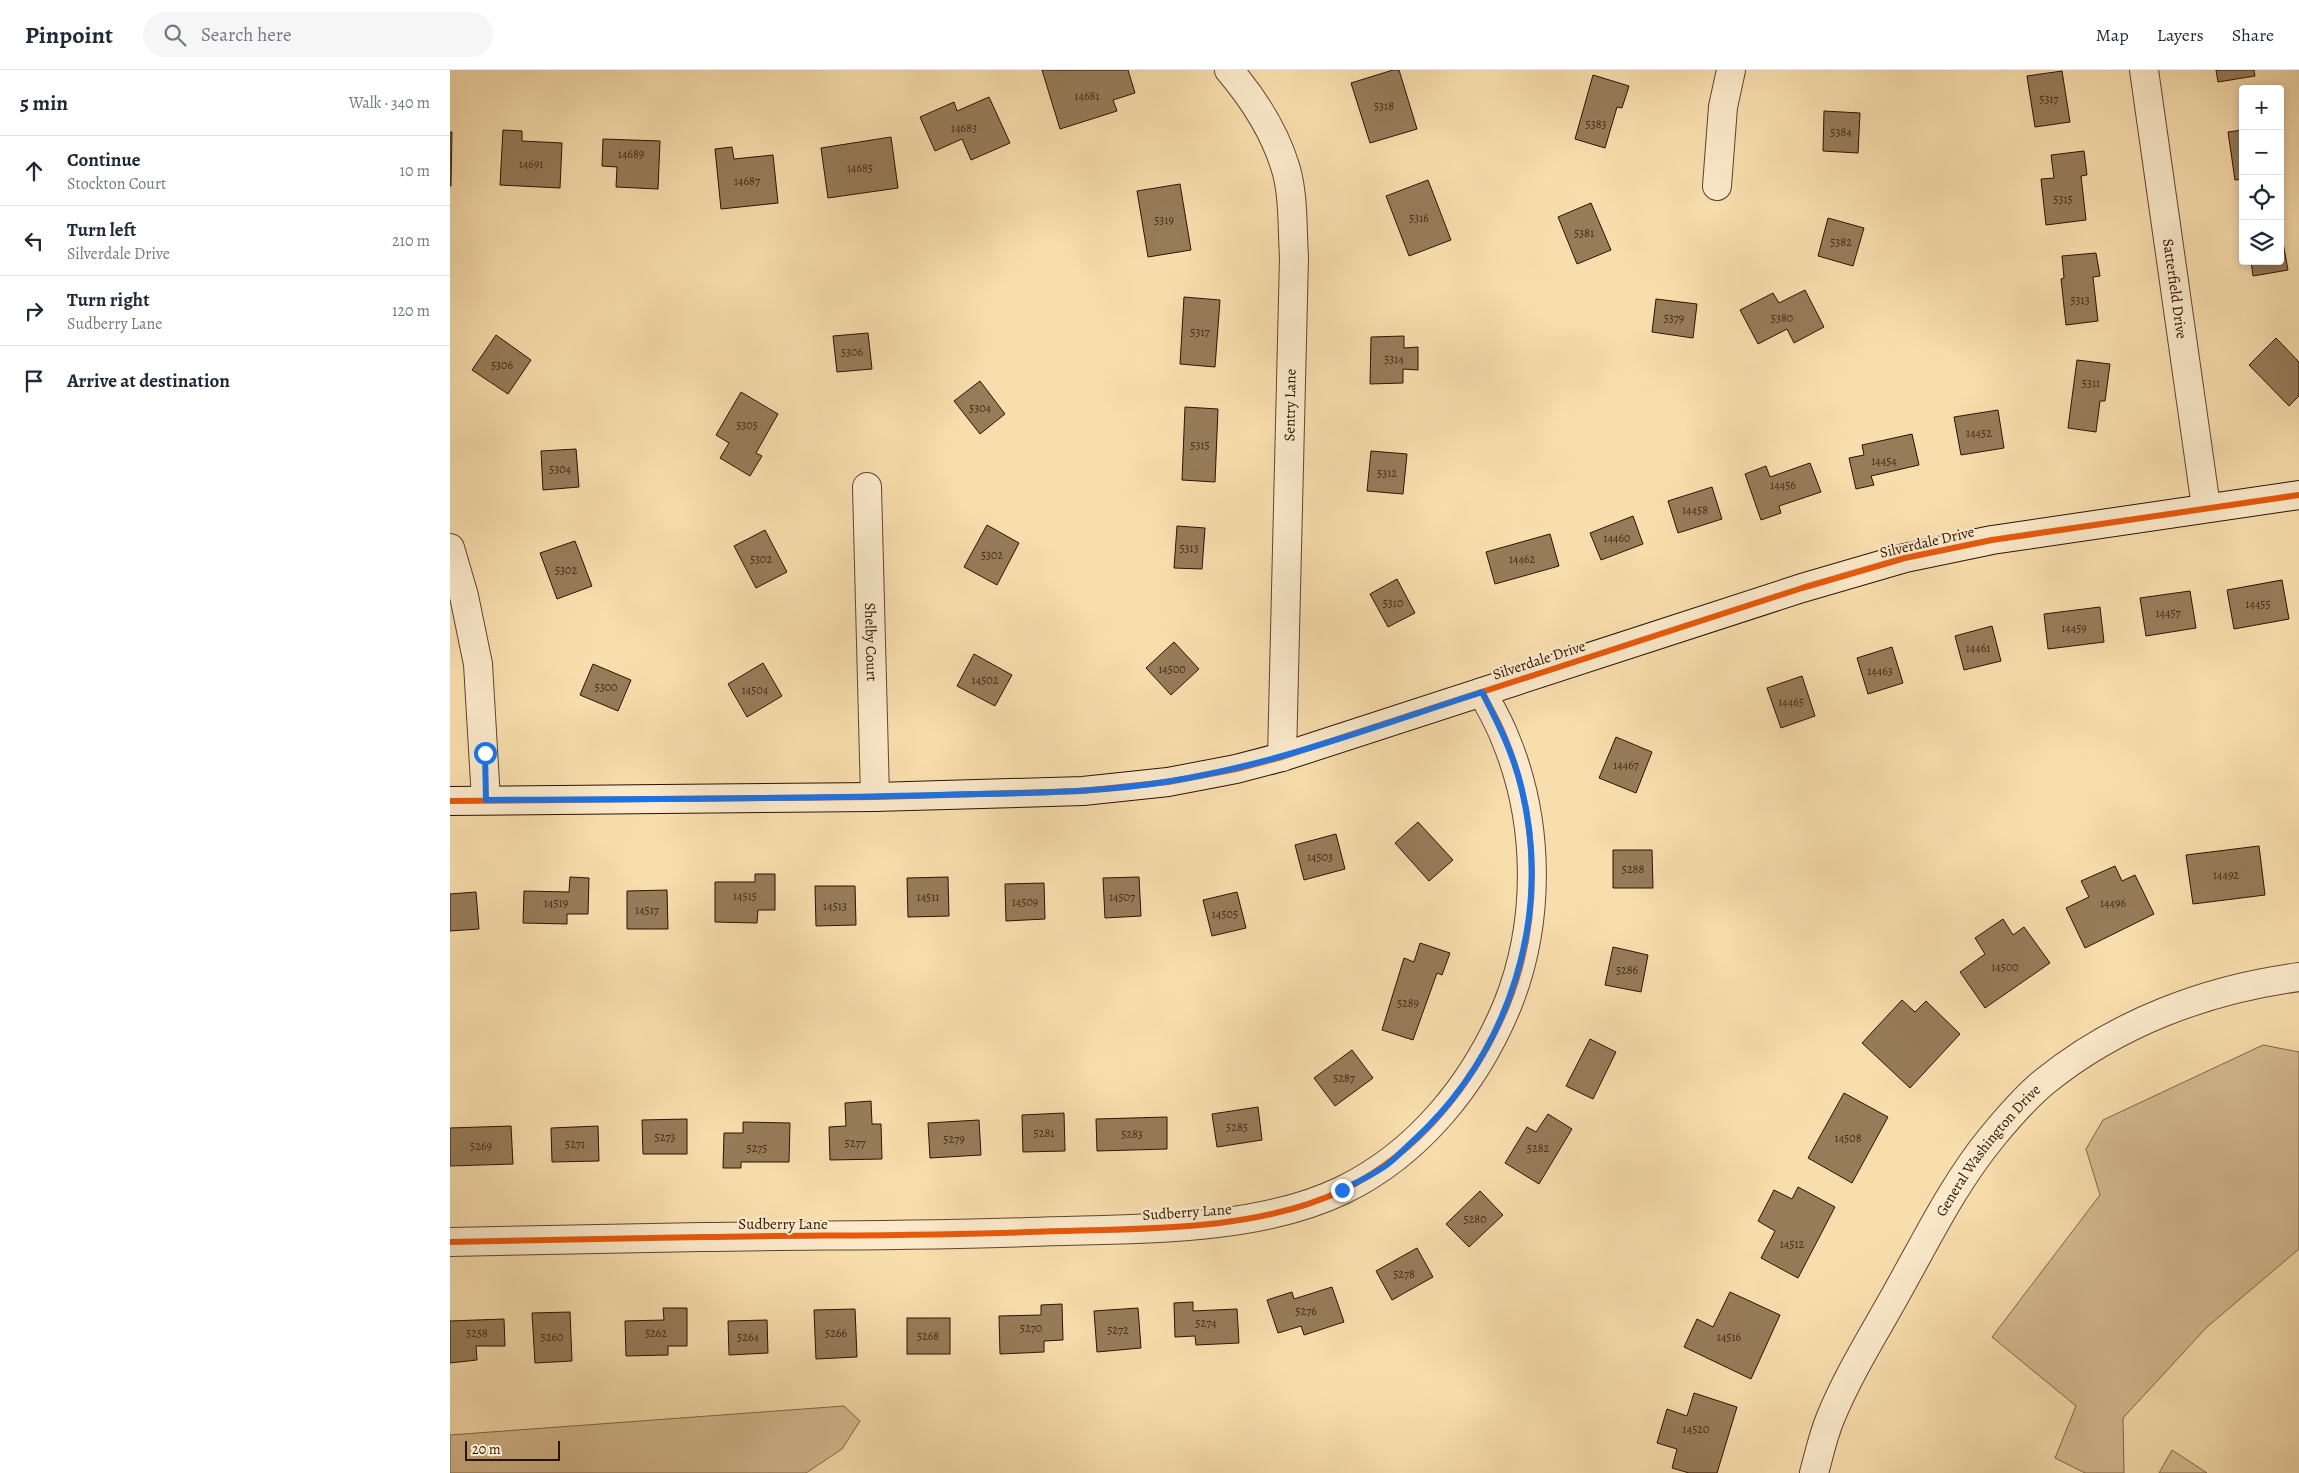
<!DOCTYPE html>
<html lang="en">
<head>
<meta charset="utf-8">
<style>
	:root { --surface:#fff; --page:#f6f6f7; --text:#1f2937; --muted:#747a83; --line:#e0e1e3 }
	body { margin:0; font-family:Alegreya,serif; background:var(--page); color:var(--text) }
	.controls { position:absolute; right:15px; top:15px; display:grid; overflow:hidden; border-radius:5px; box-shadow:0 2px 8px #0003 }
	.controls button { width:45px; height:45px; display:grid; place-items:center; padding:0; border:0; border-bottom:1px solid var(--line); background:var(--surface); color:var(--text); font:25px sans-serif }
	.scale { position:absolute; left:15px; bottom:12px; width:95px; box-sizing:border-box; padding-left:5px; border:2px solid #2d1200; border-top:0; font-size:14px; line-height:18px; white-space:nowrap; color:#2d1200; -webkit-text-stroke:4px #fae9ca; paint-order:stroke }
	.stop { position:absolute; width:15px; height:15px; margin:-11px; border:4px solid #1a73e8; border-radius:50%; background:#fff }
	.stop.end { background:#1a73e8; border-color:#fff; box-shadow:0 1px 5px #0008 }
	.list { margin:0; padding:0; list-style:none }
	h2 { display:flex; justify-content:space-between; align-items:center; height:65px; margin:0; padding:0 20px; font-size:21px }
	h2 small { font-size:16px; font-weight:400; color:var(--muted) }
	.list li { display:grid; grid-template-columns:32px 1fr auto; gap:15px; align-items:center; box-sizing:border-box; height:70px; padding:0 20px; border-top:1px solid var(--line) }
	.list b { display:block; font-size:19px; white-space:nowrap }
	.list p { margin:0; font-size:16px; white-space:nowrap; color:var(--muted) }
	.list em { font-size:16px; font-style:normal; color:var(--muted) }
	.icon { flex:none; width:28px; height:28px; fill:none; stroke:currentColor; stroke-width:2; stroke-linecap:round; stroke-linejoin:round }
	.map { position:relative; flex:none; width:1849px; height:1403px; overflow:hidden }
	header { display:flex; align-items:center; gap:30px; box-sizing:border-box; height:70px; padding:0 25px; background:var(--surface); border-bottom:1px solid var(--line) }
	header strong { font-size:24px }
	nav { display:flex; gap:28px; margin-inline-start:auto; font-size:18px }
	.search { width:350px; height:45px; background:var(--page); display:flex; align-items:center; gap:12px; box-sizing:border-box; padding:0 18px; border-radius:28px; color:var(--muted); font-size:19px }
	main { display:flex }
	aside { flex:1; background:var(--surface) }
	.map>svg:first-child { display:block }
	.green { fill:#d5ba90; stroke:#816648 }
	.building { fill:#977c5a; stroke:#2d1200 }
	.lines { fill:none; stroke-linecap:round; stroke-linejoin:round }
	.street-casing { stroke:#60452b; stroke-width:30 }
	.secondary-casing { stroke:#2d1200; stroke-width:30 }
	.street { stroke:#fae9ca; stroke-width:28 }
	.secondary { stroke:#fae9ca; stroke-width:28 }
	.cycleway-casing { stroke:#fae9ca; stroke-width:9 }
	.cycleway { stroke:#e8590c; stroke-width:6 }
	.route { stroke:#1a73e8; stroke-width:6 }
	.labels { text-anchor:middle; stroke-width:4.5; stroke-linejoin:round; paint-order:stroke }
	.number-label { font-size:12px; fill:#482c16 }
	.street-label { font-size:15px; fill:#2d1200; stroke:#fae9ca }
</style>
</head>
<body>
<header>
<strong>Pinpoint</strong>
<div class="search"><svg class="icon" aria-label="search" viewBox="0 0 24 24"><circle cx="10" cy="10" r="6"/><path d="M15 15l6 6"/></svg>Search here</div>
<nav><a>Map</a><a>Layers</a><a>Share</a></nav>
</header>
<main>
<aside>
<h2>5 min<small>Walk · 340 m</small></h2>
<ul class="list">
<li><svg class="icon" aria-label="ahead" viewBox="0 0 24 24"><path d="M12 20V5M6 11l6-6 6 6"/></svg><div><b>Continue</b><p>Stockton Court</p></div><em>10 m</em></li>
<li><svg class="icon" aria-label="left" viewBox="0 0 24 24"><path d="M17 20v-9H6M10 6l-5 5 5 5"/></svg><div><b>Turn left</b><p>Silverdale Drive</p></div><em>210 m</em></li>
<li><svg class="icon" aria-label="right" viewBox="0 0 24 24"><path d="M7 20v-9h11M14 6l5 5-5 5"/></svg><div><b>Turn right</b><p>Sudberry Lane</p></div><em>120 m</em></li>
<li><svg class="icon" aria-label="arrive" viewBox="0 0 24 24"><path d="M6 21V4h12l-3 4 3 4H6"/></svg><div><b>Arrive at destination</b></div></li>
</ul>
</aside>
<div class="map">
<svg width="1849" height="1403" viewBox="0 0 1849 1403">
	<rect width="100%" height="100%" fill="#f8ddad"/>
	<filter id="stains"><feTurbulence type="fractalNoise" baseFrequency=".004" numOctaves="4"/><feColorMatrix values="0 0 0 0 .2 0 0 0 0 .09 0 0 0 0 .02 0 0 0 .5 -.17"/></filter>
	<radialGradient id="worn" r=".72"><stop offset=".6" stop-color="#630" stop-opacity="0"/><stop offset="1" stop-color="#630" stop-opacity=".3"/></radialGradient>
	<g class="green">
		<path d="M1813 975 1849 982V1179L1757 1257 1673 1348 1674 1403H1635L1605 1388 1626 1336 1542 1267 1650 1125 1636 1079 1653 1050Z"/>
		<path d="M394 1336 410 1351 392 1379 356 1403H0V1365Z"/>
		<path d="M1722 1380 1757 1403H1709Z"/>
	</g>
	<g class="building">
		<path d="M592 0H678L685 23 663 30 667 41 610 59Z"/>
		<path d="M943 0H949L967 59 920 73 901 13Z"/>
		<path d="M1766 0H1804L1805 6 1768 12Z"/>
		<path d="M1612 1 1620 52 1585 57 1577 6Z"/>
		<path d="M1143 5 1179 16 1172 38 1167 37 1155 78 1125 69Z"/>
		<path d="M539 27 560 73 521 90 512 69 485 81 470 47 504 32 507 41Z"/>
		<path d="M1374 41 1410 43 1408 83 1373 81Z"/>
		<path d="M53 60 72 61V71L112 73 110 118 50 115Z"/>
		<path d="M1793 60V109L1785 110 1778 62Z"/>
		<path d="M0 62H2L1 116H0Z"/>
		<path d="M441 67 448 118 378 128 371 78Z"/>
		<path d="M153 69 210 71 208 119 166 117 167 97 152 96Z"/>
		<path d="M282 77 284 89 323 85 328 133 271 139 265 79Z"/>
		<path d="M1634 81 1637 105 1631 106 1636 150 1596 155 1591 109 1604 108 1601 85Z"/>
		<path d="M978 110 1001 170 959 186 936 126Z"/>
		<path d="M730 114 741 180 698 187 687 121Z"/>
		<path d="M1141 133 1161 180 1127 194 1108 147Z"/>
		<path d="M1378 148 1414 158 1403 196 1368 186Z"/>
		<path d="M1830 156 1838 200 1803 206 1801 191H1830Z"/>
		<path d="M1646 183 1650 206 1643 207 1648 251 1616 255 1611 209 1614 208 1612 186Z"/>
		<path d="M1355 220 1374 257 1344 273 1337 259 1308 274 1290 240 1323 223 1329 233Z"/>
		<path d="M734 227 770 230 765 297 730 294Z"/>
		<path d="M1206 229 1247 234 1243 268 1202 262Z"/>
		<path d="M418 263 422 299 387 302 383 266Z"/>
		<path d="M46 265 81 290 58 324 22 300Z"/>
		<path d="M954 266V278L968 277V300L953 299V313L920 314 921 267Z"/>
		<path d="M1826 268 1849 292V326L1839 336 1799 295Z"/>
		<path d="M1627 290 1660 294 1655 331H1650L1646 362 1618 358Z"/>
		<path d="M530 311 555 344 530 364 504 331Z"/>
		<path d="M291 322 328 344 306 383 312 386 300 406 270 388 279 373 266 365Z"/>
		<path d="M735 337 768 339 765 412 732 410Z"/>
		<path d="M1548 340 1554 378 1511 385 1504 347Z"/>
		<path d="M1462 364 1469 395 1421 406 1424 415 1406 419 1399 388 1414 385 1412 375Z"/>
		<path d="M126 379 129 417 93 420 91 381Z"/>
		<path d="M921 381 957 384 953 424 917 421Z"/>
		<path d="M1360 393 1371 422 1329 436 1331 443 1311 450 1295 404 1316 396 1320 407Z"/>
		<path d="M1262 417 1272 449 1228 463 1218 431Z"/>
		<path d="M1183 446 1193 474 1151 490 1140 463Z"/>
		<path d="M537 455 569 473 547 515 514 497Z"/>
		<path d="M727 456 755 458 752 499 724 498Z"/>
		<path d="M315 460 337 502 306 518 284 476Z"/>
		<path d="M1100 464 1109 496 1045 514 1036 482Z"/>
		<path d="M125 471 142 516 107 529 90 483Z"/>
		<path d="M947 509 965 543 938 557 920 524Z"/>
		<path d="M1832 510 1839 549 1784 559 1777 520Z"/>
		<path d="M1740 521 1746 558 1696 566 1690 528Z"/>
		<path d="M1650 537 1654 572 1598 579 1594 544Z"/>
		<path d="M1542 556 1551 591 1514 600 1505 566Z"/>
		<path d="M724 572 749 599 721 625 696 598Z"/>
		<path d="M1442 577 1453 613 1418 624 1407 588Z"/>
		<path d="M524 584 562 605 545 636 507 616Z"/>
		<path d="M313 593 332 626 297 647 278 614Z"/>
		<path d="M143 594 181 610 168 641 130 625Z"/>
		<path d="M1352 606 1365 646 1331 658 1317 618Z"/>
		<path d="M1166 667 1202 682 1186 723 1149 708Z"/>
		<path d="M968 752 1003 790 979 811 945 773Z"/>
		<path d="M886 764 895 799 854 810 845 775Z"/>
		<path d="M1809 776 1815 825 1743 834 1736 785Z"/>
		<path d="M1163 780H1202L1203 818H1163Z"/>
		<path d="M1665 796 1672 811 1685 805 1704 844 1635 878 1616 838 1639 827 1631 811Z"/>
		<path d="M305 804H325V840H308L307 853 265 852V812H305Z"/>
		<path d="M120 807 139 808 138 844H117V854L73 853 74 821 119 822Z"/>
		<path d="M498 807 499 846 458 847 457 808Z"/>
		<path d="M689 807 691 846 655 848 653 808Z"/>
		<path d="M594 813 595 849 556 851 555 814Z"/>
		<path d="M365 816H405L406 855 366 856Z"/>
		<path d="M217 820 218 859H177V821Z"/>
		<path d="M26 822 29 859 0 861V824Z"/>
		<path d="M787 822 796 858 762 866 753 830Z"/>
		<path d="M1553 849 1563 865 1574 857 1600 893 1535 938 1510 902 1535 884 1525 868Z"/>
		<path d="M970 873 1000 883 992 905 987 903 963 970 932 960 954 888 964 892Z"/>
		<path d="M1163 877 1198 885 1191 922 1155 915Z"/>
		<path d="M1452 930 1465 942 1476 931 1510 964 1460 1018 1412 973Z"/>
		<path d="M1140 969 1166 982 1143 1029 1116 1016Z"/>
		<path d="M902 980 923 1008 885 1036 864 1008Z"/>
		<path d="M1394 1023 1438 1047 1402 1113 1358 1088Z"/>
		<path d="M421 1031 422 1054H431L432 1089 380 1090 379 1057 396 1056 395 1033Z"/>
		<path d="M808 1037 812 1070 767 1077 762 1044Z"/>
		<path d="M614 1043 615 1081 573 1082 572 1045Z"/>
		<path d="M1098 1044 1122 1059 1089 1114 1055 1093 1077 1057 1086 1062Z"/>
		<path d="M717 1047V1079L647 1081 646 1049Z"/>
		<path d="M237 1049V1084H193L192 1050Z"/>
		<path d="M529 1050 531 1085 480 1088 478 1053Z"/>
		<path d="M293 1052 340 1053 339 1092H291V1098H273L274 1063H293Z"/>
		<path d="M61 1056 63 1094 0 1096V1058Z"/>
		<path d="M148 1056 149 1091 102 1092 101 1058Z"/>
		<path d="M1348 1117 1385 1137 1348 1208 1311 1188 1325 1161 1308 1151 1324 1120 1342 1129Z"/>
		<path d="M1030 1121 1053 1145 1019 1177 996 1154Z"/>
		<path d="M967 1178 983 1207 942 1230 926 1201Z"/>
		<path d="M882 1217 894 1252 854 1265 851 1256 828 1263 817 1230 842 1222 844 1229Z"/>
		<path d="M1280 1222 1330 1245 1301 1309 1234 1277 1247 1249 1263 1257Z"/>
		<path d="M743 1232V1241L787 1239 789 1273 746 1275 745 1266 725 1267 724 1233Z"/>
		<path d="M612 1234 613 1270 594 1271V1282L550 1284 549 1246 591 1245V1235Z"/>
		<path d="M213 1238H237V1276H218V1285L176 1286 175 1251 214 1250Z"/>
		<path d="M688 1238 691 1278 647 1282 644 1241Z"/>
		<path d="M405 1239 407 1287 366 1289 364 1240Z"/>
		<path d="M120 1242 122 1291 85 1293 82 1243Z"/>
		<rect x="457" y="1248" width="43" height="36"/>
		<path d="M54 1249 55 1276H26L27 1290 0 1293V1251Z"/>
		<path d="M317 1250 318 1283 279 1285 278 1251Z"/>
		<path d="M1244 1323 1287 1337 1267 1403H1239L1222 1398 1227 1379 1207 1373 1217 1339 1237 1346Z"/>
	</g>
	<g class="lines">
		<g class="street-casing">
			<g id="street">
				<path d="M779 0C802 27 824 61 835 96 844 124 842 158 844 187L832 687"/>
				<path id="s1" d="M1694 0 1756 437"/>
				<path d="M1267 116 1273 37 1281 0"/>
				<path id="s2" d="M417 417 425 727"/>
				<path d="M0 478 14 526 28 594 36 730"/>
				<path d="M0 1172C84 1170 168 1168 252 1167 361 1165 470 1166 579 1162 678 1158 802 1164 893 1120 969 1083 1025 1013 1057 936 1091 852 1090 752 1055 668 1049 652 1040 637 1032 622"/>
				<path id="s3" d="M1364 1403C1369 1385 1373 1366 1380 1349 1399 1302 1427 1259 1451 1215 1479 1165 1505 1112 1542 1067 1556 1050 1576 1027 1594 1012 1667 953 1757 919 1849 907"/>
			</g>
		</g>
		<g class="secondary-casing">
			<path id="secondary" d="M0 731 425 727 633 721 718 712 786 699 832 687 1352 518 1455 488 1542 470 1849 425"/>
		</g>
		<use href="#street" class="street"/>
		<use href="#secondary" class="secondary"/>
		<g class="cycleway-casing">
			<g id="cycleway">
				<path d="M0 731 425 727 633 721 718 712 786 699 832 687 1352 518 1455 488 1542 470 1849 425"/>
				<path d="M0 1172C84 1170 168 1168 252 1167 361 1165 470 1166 579 1162 678 1158 802 1164 893 1120 969 1083 1025 1013 1057 936 1091 852 1090 752 1055 668 1049 652 1040 637 1032 622"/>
			</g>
		</g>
		<use href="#cycleway" class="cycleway"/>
	</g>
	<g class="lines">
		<path class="route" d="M35 683 36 730C187 729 337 729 488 725 565 723 644 724 721 711 827 694 929 655 1032 622 1048 653 1064 685 1072 720 1102 848 1060 982 963 1071 955 1078 947 1087 938 1094 925 1104 907 1112 892 1120"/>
	</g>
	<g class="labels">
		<g class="number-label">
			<text x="637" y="30">14681</text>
			<text x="1599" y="33">5317</text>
			<text x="934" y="40">5318</text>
			<text x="1146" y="58">5383</text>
			<text x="514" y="62">14683</text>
			<text x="1391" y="66">5384</text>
			<text x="181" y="88">14689</text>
			<text x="81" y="98">14691</text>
			<text x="410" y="102">14685</text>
			<text x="297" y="115">14687</text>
			<text x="1613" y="133">5315</text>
			<text x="969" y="152">5316</text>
			<text x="714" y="154">5319</text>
			<text x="1134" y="167">5381</text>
			<text x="1391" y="176">5382</text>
			<text x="1630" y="234">5313</text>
			<text x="1224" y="252">5379</text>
			<text x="1332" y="252">5380</text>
			<text x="750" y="266">5317</text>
			<text x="402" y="286">5306</text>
			<text x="944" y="293">5314</text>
			<text x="52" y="299">5306</text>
			<text x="1641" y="317">5311</text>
			<text x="530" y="342">5304</text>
			<text x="297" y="359">5305</text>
			<text x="1529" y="367">14452</text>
			<text x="750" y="379">5315</text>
			<text x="1434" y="395">14454</text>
			<text x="110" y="403">5304</text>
			<text x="937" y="407">5312</text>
			<text x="1333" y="419">14456</text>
			<text x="1245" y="444">14458</text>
			<text x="1167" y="472">14460</text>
			<text x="739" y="482">5313</text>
			<text x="542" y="489">5302</text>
			<text x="311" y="493">5302</text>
			<text x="1072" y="493">14462</text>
			<text x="116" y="504">5302</text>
			<text x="943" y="537">5310</text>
			<text x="1808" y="538">14455</text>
			<text x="1718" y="547">14457</text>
			<text x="1624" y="562">14459</text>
			<text x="1528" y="582">14461</text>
			<text x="722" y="603">14500</text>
			<text x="1430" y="605">14463</text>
			<text x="535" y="614">14502</text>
			<text x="156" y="621">5300</text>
			<text x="305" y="624">14504</text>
			<text x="1341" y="636">14465</text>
			<text x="1176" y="699">14467</text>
			<text x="870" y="791">14503</text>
			<text x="1183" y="803">5288</text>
			<text x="1776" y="809">14492</text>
			<text x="295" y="830">14515</text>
			<text x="478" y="831">14511</text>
			<text x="672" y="831">14507</text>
			<text x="575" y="836">14509</text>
			<text x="106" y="837">14519</text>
			<text x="1663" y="837">14496</text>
			<text x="385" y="840">14513</text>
			<text x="197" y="844">14517</text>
			<text x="775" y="848">14505</text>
			<text x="1555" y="901">14500</text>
			<text x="1177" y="904">5286</text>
			<text x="958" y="937">5289</text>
			<text x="894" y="1012">5287</text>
			<text x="787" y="1061">5285</text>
			<text x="594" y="1067">5281</text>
			<text x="682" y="1068">5283</text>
			<text x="215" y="1071">5273</text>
			<text x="1398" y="1072">14508</text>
			<text x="504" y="1073">5279</text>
			<text x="405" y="1077">5277</text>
			<text x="125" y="1078">5271</text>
			<text x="31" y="1080">5269</text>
			<text x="307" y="1082">5275</text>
			<text x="1088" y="1082">5282</text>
			<text x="1025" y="1153">5280</text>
			<text x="1342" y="1178">14512</text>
			<text x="954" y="1208">5278</text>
			<text x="856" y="1245">5276</text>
			<text x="756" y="1257">5274</text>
			<text x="581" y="1262">5270</text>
			<text x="668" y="1264">5272</text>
			<text x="27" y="1267">5258</text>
			<text x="206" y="1267">5262</text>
			<text x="386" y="1267">5266</text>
			<text x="478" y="1270">5268</text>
			<text x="102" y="1271">5260</text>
			<text x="298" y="1271">5264</text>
			<text x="1279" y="1271">14516</text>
			<text x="1246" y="1363">14520</text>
		</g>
		<g class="street-label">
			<text dy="5" stroke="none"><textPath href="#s1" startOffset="221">Satterfield Drive</textPath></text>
			<text transform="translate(840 335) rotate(-89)" y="5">Sentry Lane</text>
			<text transform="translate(1477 472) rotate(-13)" y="5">Silverdale Drive</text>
			<text dy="5" stroke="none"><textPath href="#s2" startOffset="155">Shelby Court</textPath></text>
			<text transform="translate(1089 590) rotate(-18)" y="5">Silverdale Drive</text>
			<text dy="5" stroke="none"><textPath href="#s3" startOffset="369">General Washington Drive</textPath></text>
			<text transform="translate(737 1142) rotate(-4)" y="5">Sudberry Lane</text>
			<text x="333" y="1159">Sudberry Lane</text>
		</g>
	</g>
	<rect width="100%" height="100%" filter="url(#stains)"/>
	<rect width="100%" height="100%" fill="url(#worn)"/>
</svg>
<div class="controls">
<button>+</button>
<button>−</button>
<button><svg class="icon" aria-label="locate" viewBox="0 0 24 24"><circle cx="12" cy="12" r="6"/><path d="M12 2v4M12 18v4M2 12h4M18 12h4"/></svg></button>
<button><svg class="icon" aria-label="layers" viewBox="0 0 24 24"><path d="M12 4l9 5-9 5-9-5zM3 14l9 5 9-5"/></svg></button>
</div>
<div class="scale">20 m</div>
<div class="stop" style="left:35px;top:683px"></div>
<div class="stop end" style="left:892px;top:1120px"></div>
</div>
</main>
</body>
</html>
